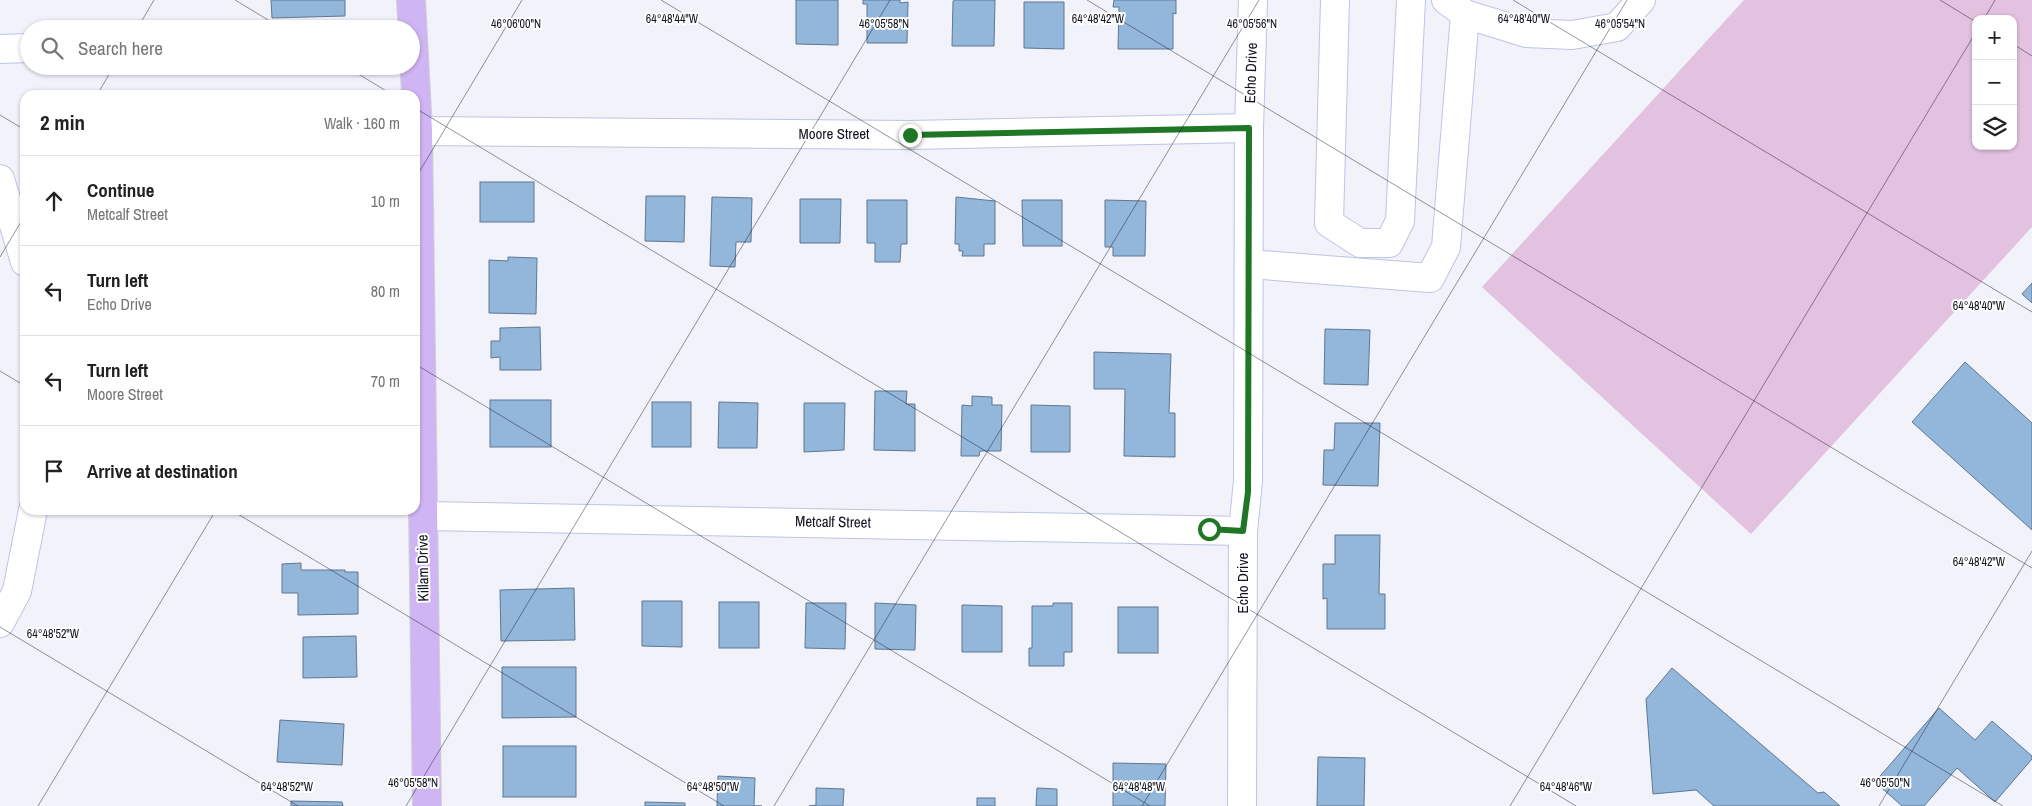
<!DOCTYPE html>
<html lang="en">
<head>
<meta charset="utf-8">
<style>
	:root { --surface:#fff; --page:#f2f2f2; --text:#222; --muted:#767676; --line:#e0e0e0 }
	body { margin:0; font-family:"Archivo Narrow",sans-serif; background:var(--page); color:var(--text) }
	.controls { position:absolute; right:15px; top:15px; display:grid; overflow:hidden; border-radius:10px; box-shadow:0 1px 4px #0004 }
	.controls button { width:45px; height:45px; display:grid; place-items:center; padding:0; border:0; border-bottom:1px solid var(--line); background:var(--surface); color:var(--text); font:25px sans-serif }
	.stop { position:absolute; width:15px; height:15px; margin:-11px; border:4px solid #1f7725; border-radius:50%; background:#fff }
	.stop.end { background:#1f7725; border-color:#fff; box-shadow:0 1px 5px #0008 }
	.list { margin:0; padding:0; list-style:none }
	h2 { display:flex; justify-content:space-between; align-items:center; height:65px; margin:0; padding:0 20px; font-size:21px }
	h2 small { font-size:16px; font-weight:400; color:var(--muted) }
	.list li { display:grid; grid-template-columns:32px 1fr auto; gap:15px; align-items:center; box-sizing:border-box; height:90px; padding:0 20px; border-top:1px solid var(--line) }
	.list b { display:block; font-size:19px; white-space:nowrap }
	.list p { margin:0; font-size:16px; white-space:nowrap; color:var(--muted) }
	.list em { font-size:16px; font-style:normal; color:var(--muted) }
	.icon { flex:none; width:28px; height:28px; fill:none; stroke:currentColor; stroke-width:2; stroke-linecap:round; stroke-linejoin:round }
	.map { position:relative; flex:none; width:2032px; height:806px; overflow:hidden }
	.search { position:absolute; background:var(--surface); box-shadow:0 1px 4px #0004; left:20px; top:20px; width:400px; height:55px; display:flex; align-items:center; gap:12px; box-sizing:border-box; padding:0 18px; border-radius:28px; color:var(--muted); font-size:19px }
	.panel { position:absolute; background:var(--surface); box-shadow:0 1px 4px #0004; left:20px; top:90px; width:400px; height:425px; border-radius:15px }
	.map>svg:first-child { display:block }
	.green { fill:#e3c1e0; fill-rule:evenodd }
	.building { fill:#93b6db; stroke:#5f7791 }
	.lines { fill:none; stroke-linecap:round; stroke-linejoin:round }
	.minor-casing { stroke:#bdc4e7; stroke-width:30 }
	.major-casing { stroke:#cfd0d2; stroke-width:30 }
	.minor { stroke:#fff; stroke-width:28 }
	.major { stroke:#d0b5f4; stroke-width:28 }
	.route { stroke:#1f7725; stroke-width:6 }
	.ticks { fill:none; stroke:#11131f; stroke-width:1; stroke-opacity:0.45 }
	.labels { text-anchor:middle; stroke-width:4; stroke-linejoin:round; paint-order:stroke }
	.street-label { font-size:15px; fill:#11131f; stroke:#fff }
	.ticks-label { font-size:12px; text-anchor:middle; fill:#11131f; stroke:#fff; stroke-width:4; stroke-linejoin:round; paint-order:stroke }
</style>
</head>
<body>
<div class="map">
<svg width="2032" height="806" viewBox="0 0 2032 806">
	<rect width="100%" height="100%" fill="#f1f2fa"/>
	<path class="green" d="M1744 0H2032V227L1751 534 1482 287ZM1976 19H2013V146H1976Z"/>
	<g class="building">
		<path d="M271 0H345V16L272 18Z"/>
		<path d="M796 0H838V45L796 44Z"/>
		<path d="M863 0H900V3L908 2 907 43H867V4H863Z"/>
		<path d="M955 0H995L994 46H952L953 1Z"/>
		<path d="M1114 0H1176V14L1173 13V49H1118L1119 7H1113Z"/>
		<path d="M1024 2H1064V49L1024 48Z"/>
		<rect x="480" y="182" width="54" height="40"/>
		<path d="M646 196H685L684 242 645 241Z"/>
		<path d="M712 197 752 198 751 242H736L735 267 710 266Z"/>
		<path d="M956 197 995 201V244H984V256H962L963 251H959V244H955Z"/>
		<path d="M800 199H841L840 243H800Z"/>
		<path d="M867 200H907V244H901L900 262H875V243H867Z"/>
		<path d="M1022 200H1062V246H1023Z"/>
		<path d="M1105 200 1146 201 1145 256H1113V247H1105Z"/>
		<path d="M508 257 537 258 536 314 489 313V260L508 261Z"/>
		<path d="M2032 283V303L2022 294Z"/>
		<path d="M540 327 541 370H500V357L491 358V341H500V328Z"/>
		<path d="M1325 329 1370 330 1368 385 1324 384Z"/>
		<path d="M1094 352 1171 354 1169 413H1175V457L1124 456 1125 389H1094Z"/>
		<path d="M1965 362 2032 423V530L1912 422Z"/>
		<path d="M875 391H907L906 404H915V451L874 450Z"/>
		<path d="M972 396 992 397V405H1002L1001 451H980L979 456H961L962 405 972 406Z"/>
		<rect x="490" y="400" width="61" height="47"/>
		<rect x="652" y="402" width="39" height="45"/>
		<path d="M719 402 758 403 757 448H718Z"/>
		<path d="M804 403H845L844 450 804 452Z"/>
		<path d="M1031 405 1070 406V452H1031Z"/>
		<path d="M1335 423H1380L1378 486 1323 485 1324 450H1334Z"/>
		<path d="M1335 535H1380L1379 594H1385V629H1327V598L1323 599V564H1335Z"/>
		<path d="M301 563V570H345V572H358V614L298 615V593H282V564Z"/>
		<path d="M574 588 575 640 501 641 500 590Z"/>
		<path d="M642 601H682V647L642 646Z"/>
		<rect x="719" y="602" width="40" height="46"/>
		<path d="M806 603H846L845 649 805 648Z"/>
		<path d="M875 603 916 605 915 650 875 649Z"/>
		<path d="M1053 603H1072V652H1064V666H1029V648H1032V606H1053Z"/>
		<path d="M962 605 1002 606V652H962Z"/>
		<rect x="1118" y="607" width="40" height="46"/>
		<path d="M356 636 357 677 303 678V637Z"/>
		<path d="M502 667H576V717L502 718Z"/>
		<path d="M1672 668 1818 793 1824 792 1840 806H1714L1696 790 1653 794 1646 699Z"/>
		<path d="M1939 708 1975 740 1992 721 2032 756V759L1995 802 1957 768 1924 806H1902L1875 782Z"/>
		<path d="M280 720 344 724 342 765 277 762Z"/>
		<rect x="503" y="746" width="73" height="51"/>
		<path d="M1318 757 1365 758 1364 806H1317Z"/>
		<path d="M1113 763 1166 764 1165 806H1113Z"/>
		<path d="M718 776 755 778 754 806H762H717Z"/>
		<path d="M816 788 844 789 843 806H809L816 805Z"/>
		<path d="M1037 788 1057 789V806H1036Z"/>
		<rect x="977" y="798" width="18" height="8"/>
		<path d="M291 801 342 802 343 806H291Z"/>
		<path d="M645 802 685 803V806H645Z"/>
	</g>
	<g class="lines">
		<g class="minor-casing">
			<g id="minor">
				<path d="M1335 0 1329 223 1360 243H1389L1400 221 1411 0"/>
				<path d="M1446 0 1465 14 1526 33 1572 35 1617 27 1641 0"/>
				<path d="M0 49 29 48"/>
				<path d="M418 131 910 135 1249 128"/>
				<path d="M0 179 25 262"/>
				<path d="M1249 264 1430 278 1446 247 1465 14"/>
				<path d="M423 516 1243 531"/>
				<path d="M0 623 17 591 33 510"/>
				<path d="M1242 806 1243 531 1248 481 1249 128 1253 0"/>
			</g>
		</g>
		<g class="major-casing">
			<path id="major" d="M411 0 418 131 427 806"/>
		</g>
		<use href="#minor" class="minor"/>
		<use href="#major" class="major"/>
	</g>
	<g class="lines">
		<path class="route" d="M910 135 1249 128 1248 492 1243 531 1209 529"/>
	</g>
	<path class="ticks" d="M235 0 283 29M661 0 2003 806M1087 0 2032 568M1513 0 2032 312M1940 0 1976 22M1984 19 1995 0M137 29 154 0M2013 44 2032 56M345 66 393 95M97 95 114 66M415 108 1576 806M0 115 25 130M415 179 522 0M0 257 25 215M415 364 1150 806M0 371 25 386M231 510 724 806M0 627 298 806M38 806 216 510M406 806 890 0M774 806 1259 0M1142 806 1627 0M1510 806 1976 32M1879 806 2032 551"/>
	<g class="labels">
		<g class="street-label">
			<text transform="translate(1251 73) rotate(-88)" y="5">Echo Drive</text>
			<text x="834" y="139">Moore Street</text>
			<text transform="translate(833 522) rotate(1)" y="5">Metcalf Street</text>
			<text transform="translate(423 568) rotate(-91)" y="5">Killam Drive</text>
			<text transform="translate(1243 583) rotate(-90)" y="5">Echo Drive</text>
		</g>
	</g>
	<g class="ticks-label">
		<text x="672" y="23">64°48'44"W</text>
		<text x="1098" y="23">64°48'42"W</text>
		<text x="1524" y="23">64°48'40"W</text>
		<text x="516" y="28">46°06'00"N</text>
		<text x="884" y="28">46°05'58"N</text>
		<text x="1252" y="28">46°05'56"N</text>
		<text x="1620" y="28">46°05'54"N</text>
		<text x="1979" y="310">64°48'40"W</text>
		<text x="1979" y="566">64°48'42"W</text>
		<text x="53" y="638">64°48'52"W</text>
		<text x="413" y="787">46°05'58"N</text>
		<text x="1885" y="787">46°05'50"N</text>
		<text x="287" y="791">64°48'52"W</text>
		<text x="713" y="791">64°48'50"W</text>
		<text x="1139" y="791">64°48'48"W</text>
		<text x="1566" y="791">64°48'46"W</text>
	</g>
</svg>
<div class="controls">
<button>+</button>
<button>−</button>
<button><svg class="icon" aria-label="layers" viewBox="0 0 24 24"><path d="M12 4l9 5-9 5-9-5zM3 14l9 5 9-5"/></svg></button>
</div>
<div class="stop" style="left:1209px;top:529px"></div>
<div class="stop end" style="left:910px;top:135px"></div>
<div class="search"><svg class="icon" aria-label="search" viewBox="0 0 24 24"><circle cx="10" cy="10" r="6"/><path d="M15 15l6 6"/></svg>Search here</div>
<section class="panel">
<h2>2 min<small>Walk · 160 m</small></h2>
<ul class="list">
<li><svg class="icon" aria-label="ahead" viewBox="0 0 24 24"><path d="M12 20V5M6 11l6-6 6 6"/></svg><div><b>Continue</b><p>Metcalf Street</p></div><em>10 m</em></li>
<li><svg class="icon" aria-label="left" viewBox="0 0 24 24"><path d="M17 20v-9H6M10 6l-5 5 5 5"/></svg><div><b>Turn left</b><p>Echo Drive</p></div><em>80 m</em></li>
<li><svg class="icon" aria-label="left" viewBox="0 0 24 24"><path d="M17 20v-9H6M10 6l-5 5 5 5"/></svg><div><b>Turn left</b><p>Moore Street</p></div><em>70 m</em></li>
<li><svg class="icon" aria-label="arrive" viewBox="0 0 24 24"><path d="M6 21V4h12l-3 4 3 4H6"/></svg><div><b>Arrive at destination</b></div></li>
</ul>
</section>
</div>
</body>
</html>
